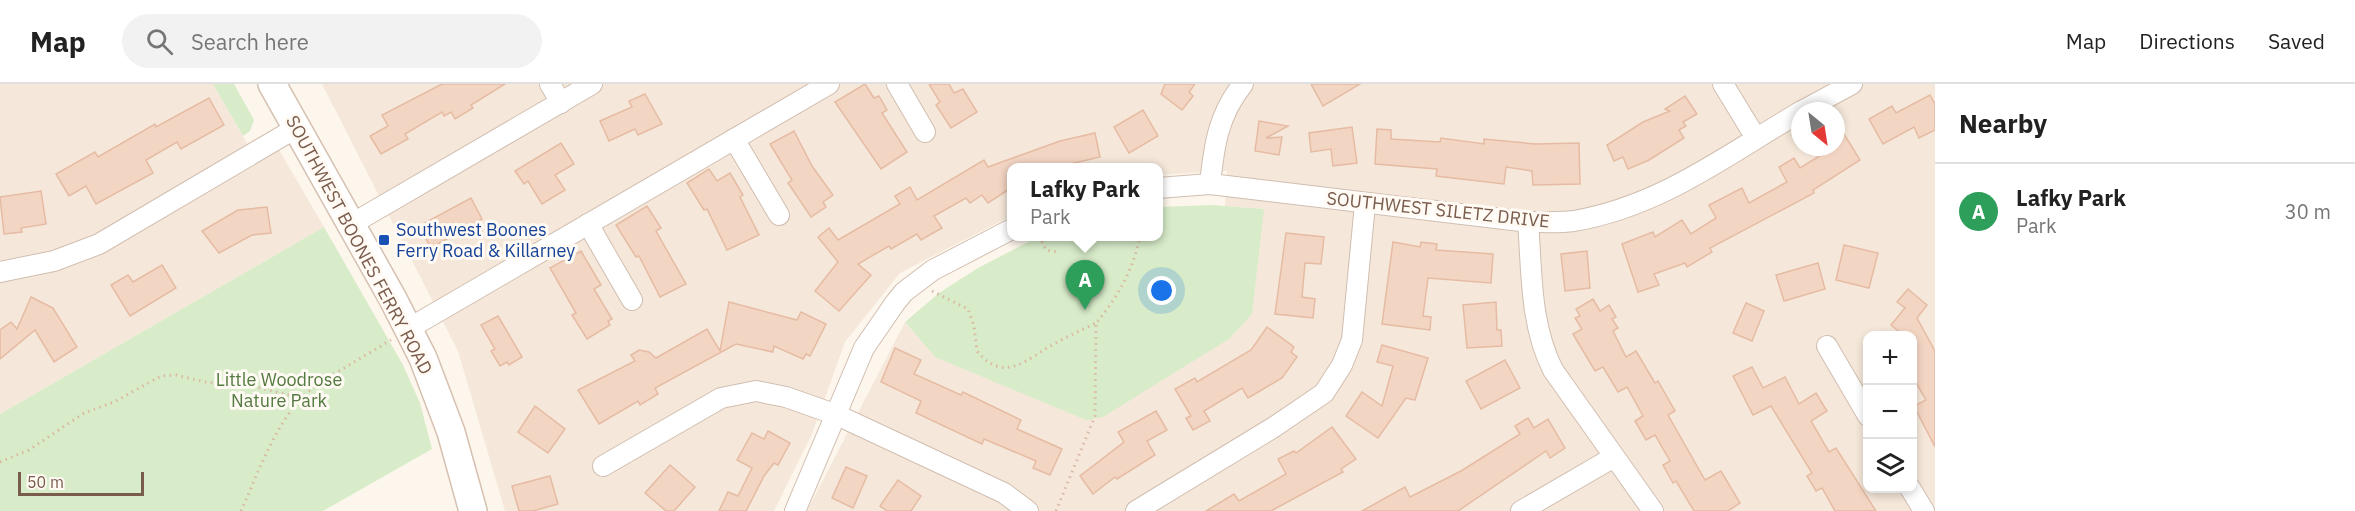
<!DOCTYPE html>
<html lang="en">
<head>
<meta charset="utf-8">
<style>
	:root { --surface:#fff; --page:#f2f2f2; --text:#222; --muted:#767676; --line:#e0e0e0; --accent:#e76f51 }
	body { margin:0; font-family:"IBM Plex Sans",sans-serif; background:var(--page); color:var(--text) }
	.controls { position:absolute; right:18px; bottom:18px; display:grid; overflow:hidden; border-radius:12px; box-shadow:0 3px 9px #0003 }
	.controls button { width:54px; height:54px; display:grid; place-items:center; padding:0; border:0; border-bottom:2px solid var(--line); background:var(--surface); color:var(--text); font:30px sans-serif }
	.compass { position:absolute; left:1791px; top:18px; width:54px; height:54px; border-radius:50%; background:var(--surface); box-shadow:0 3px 9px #0003; rotate:150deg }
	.scale { position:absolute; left:18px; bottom:15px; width:126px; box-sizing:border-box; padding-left:6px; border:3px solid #7a5c4d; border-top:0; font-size:16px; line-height:21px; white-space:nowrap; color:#7a5c4d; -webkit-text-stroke:4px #fffaf3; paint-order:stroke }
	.you { position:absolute; left:1162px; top:207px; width:21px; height:21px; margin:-15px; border:4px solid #fff; border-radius:50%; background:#1a73e8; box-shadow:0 0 0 9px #1a73e833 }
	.badge { display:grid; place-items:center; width:39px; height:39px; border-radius:50%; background:var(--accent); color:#fff; font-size:20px; font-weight:700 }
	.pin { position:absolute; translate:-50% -50px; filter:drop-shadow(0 2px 3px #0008) }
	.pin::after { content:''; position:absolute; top:32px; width:21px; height:18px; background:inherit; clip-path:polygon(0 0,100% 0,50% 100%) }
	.popup { position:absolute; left:1007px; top:79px; width:156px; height:78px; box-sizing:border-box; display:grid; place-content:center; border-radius:12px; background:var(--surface); filter:drop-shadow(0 2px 4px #0005); font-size:20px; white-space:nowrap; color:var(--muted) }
	.popup b { font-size:22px; color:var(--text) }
	.popup::after { content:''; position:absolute; left:50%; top:100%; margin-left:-12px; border:12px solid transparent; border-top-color:var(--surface) }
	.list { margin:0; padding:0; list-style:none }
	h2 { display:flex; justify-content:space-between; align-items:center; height:78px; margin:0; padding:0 24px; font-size:26px }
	h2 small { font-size:20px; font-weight:400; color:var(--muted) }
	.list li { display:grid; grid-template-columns:39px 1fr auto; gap:18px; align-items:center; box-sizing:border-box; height:96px; padding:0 24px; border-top:2px solid var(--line) }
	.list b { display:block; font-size:22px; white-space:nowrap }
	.list p { margin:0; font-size:20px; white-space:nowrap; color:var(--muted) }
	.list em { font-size:20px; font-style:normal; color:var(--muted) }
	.icon { flex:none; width:33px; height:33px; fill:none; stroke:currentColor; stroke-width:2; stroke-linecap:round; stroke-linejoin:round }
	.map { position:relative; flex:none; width:1935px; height:427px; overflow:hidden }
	header { display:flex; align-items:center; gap:36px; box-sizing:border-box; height:84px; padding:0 30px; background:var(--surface); border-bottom:2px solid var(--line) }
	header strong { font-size:28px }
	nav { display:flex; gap:33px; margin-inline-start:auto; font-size:21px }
	.search { width:420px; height:54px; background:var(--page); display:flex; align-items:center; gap:15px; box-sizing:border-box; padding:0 21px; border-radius:33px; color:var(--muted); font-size:22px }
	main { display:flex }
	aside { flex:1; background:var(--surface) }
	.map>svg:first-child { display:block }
	.residential { fill:#f5e8da; fill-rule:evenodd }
	.green { fill:#d8ecc9 }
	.building { fill:#f3d5c3; stroke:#e6bba3; stroke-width:1.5 }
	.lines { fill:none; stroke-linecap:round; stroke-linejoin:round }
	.minor-casing { stroke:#d1beb0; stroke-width:22 }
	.secondary-casing { stroke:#d6c0b0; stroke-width:30 }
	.path { stroke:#d9b8a5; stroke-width:3; stroke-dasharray:1.5 4.5; stroke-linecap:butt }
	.minor { stroke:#fff; stroke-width:20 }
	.secondary { stroke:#fff; stroke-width:27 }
	.transit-dot { fill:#1a4fb4; stroke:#fffaf3; stroke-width:2 }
	.labels { text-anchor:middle; stroke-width:6; stroke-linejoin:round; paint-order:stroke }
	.street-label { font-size:18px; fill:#7a5c4d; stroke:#fffaf3 }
	.transit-label { font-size:18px; fill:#164399; stroke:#fffaf3; text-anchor:start }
	.park-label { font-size:18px; fill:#537a41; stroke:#fffaf3 }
</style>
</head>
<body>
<header>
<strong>Map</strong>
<div class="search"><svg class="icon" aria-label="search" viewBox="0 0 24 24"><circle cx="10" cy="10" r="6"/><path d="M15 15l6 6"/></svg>Search here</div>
<nav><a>Map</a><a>Directions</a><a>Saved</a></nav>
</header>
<main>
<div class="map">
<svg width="1935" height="427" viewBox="0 0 1935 427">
	<rect width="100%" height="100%" fill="#fdf6ec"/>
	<g class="residential">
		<path d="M0 0H213L257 77 278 64 324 143 0 330Z"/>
		<path d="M322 0H1935V427H807L905 238 935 273 1264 125 1225 122 1227 87 1159 91 1158 83H1012L1011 132 900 189 845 258 812 350 774 427H505L458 267ZM1800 27H1836V63H1800ZM1868 252H1912V404H1868Z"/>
	</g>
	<g class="green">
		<path d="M213 0H234L254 36 250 47 243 52Z"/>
		<path d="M1212 121 1264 125 1252 230 1229 255 1103 333 1086 336 935 273 905 238 939 209 978 184 1038 153 1158 152 1159 123Z"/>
		<path d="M324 143 403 281 420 319 432 365 323 427H0V330Z"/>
	</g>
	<g class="building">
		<path d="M442 0H505L471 21 473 24 455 35 451 28 444 32 442 28 405 50 408 55 381 70 370 52 388 42 382 31Z"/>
		<path d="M865 0 874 14 879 12 887 26 882 29 907 68 881 85 835 18Z"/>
		<path d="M929 0H949L954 9 963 5 977 28 951 44 936 21 940 18Z"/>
		<path d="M1165 0H1195L1189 8 1193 12 1182 26 1161 10Z"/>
		<path d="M1311 0H1360L1323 22Z"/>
		<path d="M645 10 662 40 638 51 635 45 609 57 600 37 632 23 629 17Z"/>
		<path d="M1930 11 1935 20V46L1919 54 1914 43 1883 60 1869 35 1892 22 1896 29Z"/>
		<path d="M1685 12 1697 30 1683 38 1686 42 1679 46 1684 54 1649 76 1628 85 1623 73 1614 77 1607 61 1643 38 1670 27 1665 25Z"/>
		<path d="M209 14 224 41 181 65 177 58 146 76 153 89 96 120 86 102 69 112 56 90 95 68 98 73 155 40 156 43Z"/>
		<path d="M1143 26 1158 52 1129 69 1114 43Z"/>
		<path d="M1259 37 1288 42 1266 54 1282 53 1279 71 1255 67Z"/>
		<path d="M1836 37 1860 76 1813 106 1814 109 1710 164 1712 168 1687 183 1685 179 1654 190 1659 201 1638 208 1622 160 1653 148 1655 153 1682 136 1691 150 1716 134 1709 121 1742 104 1749 119 1787 98 1779 83 1794 74 1800 84 1826 68 1823 63H1836Z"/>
		<path d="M1352 43 1357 79 1333 82 1331 65 1311 68 1309 49Z"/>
		<path d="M1377 45 1391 46V55L1440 58 1441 54 1484 60V55L1535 60 1579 59 1580 100 1533 101 1532 87 1506 83 1504 100 1436 92 1437 85 1375 80Z"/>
		<path d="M794 47 812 82 833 111 823 118 826 123 811 133 788 99 792 96 770 60Z"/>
		<path d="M1095 49 1100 73 1053 84H1011V104L988 119 982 111 970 119 966 114 934 132 942 144 921 156 917 150 891 165 889 162 858 180 871 191 839 227 815 207 838 178 818 153 829 144 838 156 900 120 895 112 910 103 917 116 984 76 988 83 1060 57Z"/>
		<path d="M561 59 574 80 555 91 565 106 542 120 528 97 524 100 515 87Z"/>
		<path d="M709 85 717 97 730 89 743 111 740 113 759 151 727 166 707 125 704 126 687 99Z"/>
		<path d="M41 107 46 140 21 144 22 148 4 150 0 113Z"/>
		<path d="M471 114 482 135 431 164 419 142Z"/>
		<path d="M647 122 661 144 656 147 686 200 660 213 639 172 636 173 616 141Z"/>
		<path d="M267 123 271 149 252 151 219 169 202 147 238 126Z"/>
		<path d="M1286 149 1324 153 1321 180 1305 179 1302 213 1315 215 1313 234 1275 230Z"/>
		<path d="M1393 158 1420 163 1421 158 1437 160 1436 166 1493 170 1491 199 1428 194 1423 232 1431 233 1430 246 1382 240Z"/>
		<path d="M1844 161 1878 169 1869 204 1836 196Z"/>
		<path d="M581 167 601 201 594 205 612 235 608 237 610 241 587 255 572 231 576 229 550 184Z"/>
		<path d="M1587 167 1590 204 1565 207 1561 170Z"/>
		<path d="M1818 179 1825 205 1784 217 1776 191Z"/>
		<path d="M162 181 176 204 130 232 111 201 128 191 133 198Z"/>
		<path d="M1908 205 1927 221 1917 234 1935 267V363L1914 322 1926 316 1912 292V252H1904L1891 241 1905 224 1897 218Z"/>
		<path d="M31 213 53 224 77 263 54 278 35 246 0 275V246L11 238 17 245Z"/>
		<path d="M1593 215 1600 227 1609 221 1616 233 1612 235 1618 244 1613 247 1626 273 1636 267 1655 299 1658 297 1675 327 1668 331 1705 396 1721 387 1740 419 1728 427H1694L1676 397 1673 399 1663 381 1670 377 1655 351 1646 356 1635 337 1643 332 1627 303 1618 308 1603 283 1595 287 1573 250 1582 245 1575 234 1580 232 1576 225Z"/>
		<path d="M729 218 797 236 801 228 826 240 810 272 806 270 803 275 774 262 773 268 736 260 655 304 658 310 640 321 638 317 599 340 578 306 635 277 631 271 639 266 649 268 656 274 707 245 720 267Z"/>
		<path d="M1496 218 1497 246H1501L1502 262 1467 264 1463 221Z"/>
		<path d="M1746 219 1764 227 1752 257 1733 249Z"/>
		<path d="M498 232 522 273 509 281 507 278 500 282 491 267 495 265 481 241Z"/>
		<path d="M1267 243 1294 263 1291 268 1297 273 1282 294 1248 314 1242 304 1204 327 1210 337 1193 346 1186 334 1191 332 1175 305 1195 294 1197 298 1251 266Z"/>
		<path d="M1382 261 1428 274 1415 316 1406 314 1378 354 1346 332 1362 308 1382 322 1393 282 1377 278Z"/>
		<path d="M895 264 921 276 914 290 961 311 963 308 1021 336 1017 345 1062 365 1050 391 1033 384 1036 377 984 355 982 360 916 329 921 317 881 298Z"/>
		<path d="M1505 276 1520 304 1481 325 1466 297Z"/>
		<path d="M1752 283 1763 304 1785 293 1799 320 1816 309 1827 327 1811 337 1829 368 1836 364 1876 427H1835L1822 404 1816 407 1807 392 1812 389 1771 322 1753 331 1733 292Z"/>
		<path d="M535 322 565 345 548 369 518 348Z"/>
		<path d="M1156 327 1167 346 1147 357 1155 371 1117 395 1115 393 1093 410 1080 392 1124 358 1118 348Z"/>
		<path d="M1528 334 1534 344 1548 335 1565 364 1550 374 1546 367 1458 427H1362L1405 403 1410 413 1461 387 1520 350 1515 342Z"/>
		<path d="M1332 343 1356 375 1341 385 1343 388 1271 427H1206L1234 410 1239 417 1286 390 1278 375 1294 367 1296 369Z"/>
		<path d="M768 347 790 359 778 381 774 379 764 392 746 427H719L728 408 738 412 752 384 737 376 752 349 764 355Z"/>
		<path d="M670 381 695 403 674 427H666L645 409Z"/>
		<path d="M846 383 867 392 853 424 832 414Z"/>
		<path d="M550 392 558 420 533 427H519L512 402Z"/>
		<path d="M898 396 921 412 911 427H887L880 422Z"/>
	</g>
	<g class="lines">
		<g class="minor-casing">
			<g id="minor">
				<path d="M550 0 561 19"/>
				<path d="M897 0 925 48"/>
				<path d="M1723 0 1756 54"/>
				<path d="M1802 27 1852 0"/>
				<path d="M734 55 779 131"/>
				<path d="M1210 100C1214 62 1218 31 1243 0"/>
				<path d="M1158 104 1210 100 1528 138C1543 138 1559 139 1574 137 1661 122 1725 72 1800 28"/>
				<path d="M1528 138C1532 189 1530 241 1553 286L1653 427"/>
				<path d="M588 140 632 216"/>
				<path d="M350 141 592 0"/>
				<path d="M0 188 54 177 99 160 296 44"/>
				<path d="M408 245 829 0"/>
				<path d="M1827 262 1868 332"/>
				<path d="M603 382 721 314 756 307 786 313 837 331 1004 409 1028 427"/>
				<path d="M1910 404 1924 427"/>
				<path d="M795 427 864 264 895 219 904 208 933 186 1012 145"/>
				<path d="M1136 427 1274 343 1324 309 1342 281 1352 256 1365 120"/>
				<path d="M1521 427 1614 373"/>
			</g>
		</g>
		<g class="secondary-casing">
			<path id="secondary" d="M272 0 393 215 423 274 451 348 473 427"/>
		</g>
		<g class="path">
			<path d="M1039 152 1046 166 1057 168"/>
			<path d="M932 207 968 225 974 242 977 267C1004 301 1028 274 1054 260 1068 252 1082 246 1096 239"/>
			<path d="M0 378 29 366 84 329 114 318 161 292 176 291 205 298 256 303 301 314 319 299 391 256"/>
			<path d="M241 427C258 389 273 346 301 314"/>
			<path d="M1056 427 1095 332 1096 239C1117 215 1134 184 1140 152"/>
		</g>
		<use href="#minor" class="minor"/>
		<use href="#secondary" class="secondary"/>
	</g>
	<rect class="transit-dot" x="378" y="150" width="12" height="12" rx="3"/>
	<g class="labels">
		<g class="street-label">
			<text transform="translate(1438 126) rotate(6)" y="6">SOUTHWEST SILETZ DRIVE</text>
			<text transform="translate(359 161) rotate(62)" y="6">SOUTHWEST BOONES FERRY ROAD</text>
		</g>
		<g class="transit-label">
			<text x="396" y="152">Southwest Boones<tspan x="396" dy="21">Ferry Road &amp; Killarney</tspan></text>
		</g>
		<g class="park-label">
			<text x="279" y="302">Little Woodrose<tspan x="279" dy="21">Nature Park</tspan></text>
		</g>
	</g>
</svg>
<div class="controls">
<button>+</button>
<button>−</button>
<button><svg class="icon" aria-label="layers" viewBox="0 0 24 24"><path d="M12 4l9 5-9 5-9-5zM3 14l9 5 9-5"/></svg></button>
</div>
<svg class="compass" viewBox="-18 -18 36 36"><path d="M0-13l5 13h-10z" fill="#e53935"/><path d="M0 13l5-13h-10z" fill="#767676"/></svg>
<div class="scale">50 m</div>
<div class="you"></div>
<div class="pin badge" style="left:1085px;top:226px;background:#2e9e5b">A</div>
<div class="popup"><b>Lafky Park</b>Park</div>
</div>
<aside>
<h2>Nearby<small></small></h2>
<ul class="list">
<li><span class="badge" style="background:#2e9e5b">A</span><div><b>Lafky Park</b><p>Park</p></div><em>30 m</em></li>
</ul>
</aside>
</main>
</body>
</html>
